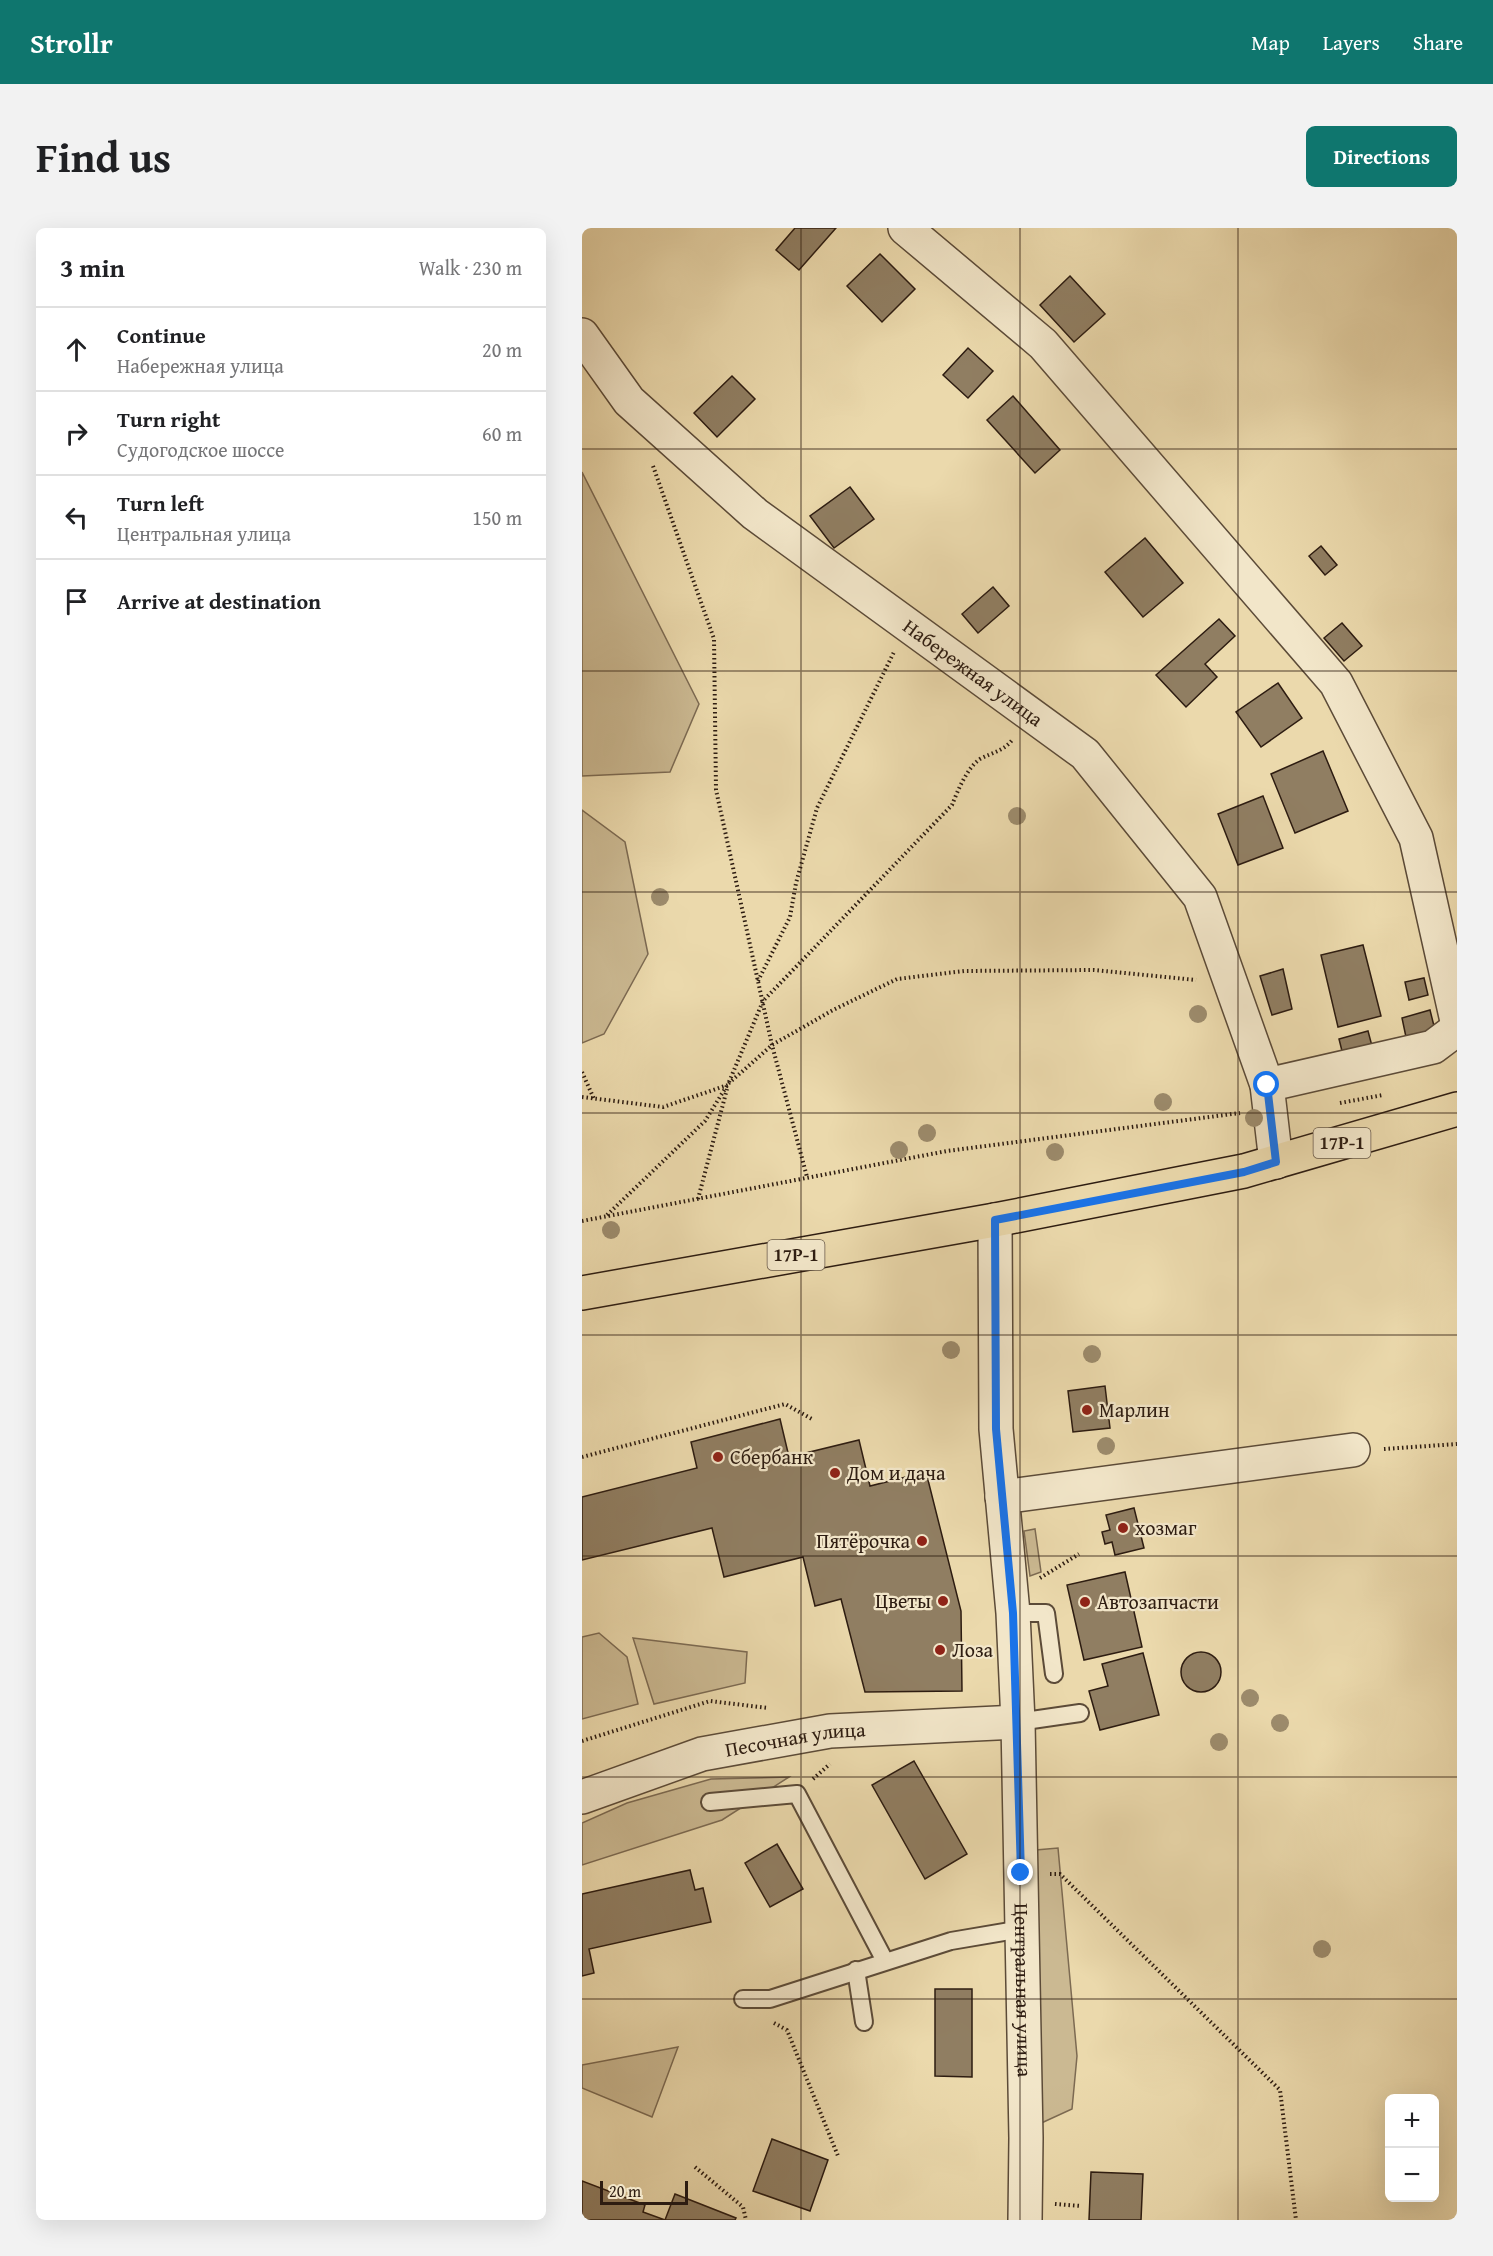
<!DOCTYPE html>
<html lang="en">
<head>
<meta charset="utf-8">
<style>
	:root { --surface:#fff; --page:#f2f2f2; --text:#202124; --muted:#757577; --line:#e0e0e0; --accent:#0f766e }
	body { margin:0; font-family:"Gentium Book Plus",serif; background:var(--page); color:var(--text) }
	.controls { position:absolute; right:18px; bottom:18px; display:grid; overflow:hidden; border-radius:9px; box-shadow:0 6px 24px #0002 }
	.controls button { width:54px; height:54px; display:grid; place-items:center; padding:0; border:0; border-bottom:2px solid var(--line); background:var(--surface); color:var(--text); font:30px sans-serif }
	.scale { position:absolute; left:18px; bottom:15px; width:88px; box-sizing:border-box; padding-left:6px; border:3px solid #2d1c11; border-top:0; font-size:16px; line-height:21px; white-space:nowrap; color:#2d1c11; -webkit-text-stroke:4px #f2e6c9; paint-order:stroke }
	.stop { position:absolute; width:18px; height:18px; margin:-14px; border:4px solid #1a73e8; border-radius:50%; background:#fff }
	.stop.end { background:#1a73e8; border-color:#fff; box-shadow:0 2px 6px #0008 }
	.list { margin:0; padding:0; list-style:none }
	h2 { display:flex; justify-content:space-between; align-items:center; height:78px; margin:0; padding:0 24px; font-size:26px }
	h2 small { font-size:20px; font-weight:400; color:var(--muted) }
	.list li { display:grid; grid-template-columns:39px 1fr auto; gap:18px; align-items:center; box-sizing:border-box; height:84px; padding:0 24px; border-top:2px solid var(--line) }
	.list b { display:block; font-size:22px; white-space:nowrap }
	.list p { margin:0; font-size:20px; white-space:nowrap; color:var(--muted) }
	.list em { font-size:20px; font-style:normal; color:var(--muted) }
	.icon { flex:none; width:33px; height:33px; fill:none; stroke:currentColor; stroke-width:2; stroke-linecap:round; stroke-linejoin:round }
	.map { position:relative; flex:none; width:875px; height:1992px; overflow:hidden; border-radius:9px }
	header { display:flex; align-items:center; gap:36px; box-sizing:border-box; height:84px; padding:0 30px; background:var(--accent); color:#fff }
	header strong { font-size:28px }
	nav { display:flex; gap:33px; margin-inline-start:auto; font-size:21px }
	.intro { display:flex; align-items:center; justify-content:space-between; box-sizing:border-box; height:144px; padding:0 36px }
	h1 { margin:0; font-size:42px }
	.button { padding:15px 27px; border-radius:9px; background:var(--accent); color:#fff; font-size:21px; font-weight:700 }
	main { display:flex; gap:36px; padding:0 36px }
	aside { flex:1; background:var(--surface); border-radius:9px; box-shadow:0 6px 24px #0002 }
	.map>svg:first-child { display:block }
	.green { fill:#cbb992; stroke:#7c6a52; stroke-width:1.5 }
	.building { fill:#907e62; stroke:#2d1c11; stroke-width:1.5 }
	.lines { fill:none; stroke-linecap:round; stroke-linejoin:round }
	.service-casing { stroke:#5c4b38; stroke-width:20 }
	.minor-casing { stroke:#5c4b38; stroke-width:36 }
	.primary-casing { stroke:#2d1c11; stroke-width:36 }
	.path { stroke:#2d1c11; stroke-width:4; stroke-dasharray:1.5 3; stroke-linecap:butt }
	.service { stroke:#f2e6c9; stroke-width:16 }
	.minor { stroke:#f2e6c9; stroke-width:33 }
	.primary { stroke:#ebd9ac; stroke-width:33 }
	.tree { fill:#9c8b6c }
	.route { stroke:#1a73e8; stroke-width:8 }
	.grid { fill:none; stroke:#2d1c11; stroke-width:1.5; stroke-opacity:0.55 }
	.poi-dot { fill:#8f2418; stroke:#f2e6c9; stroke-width:2 }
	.labels { text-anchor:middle; stroke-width:4.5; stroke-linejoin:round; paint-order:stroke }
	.shield { fill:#f2e6c9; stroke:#685948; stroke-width:1.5 }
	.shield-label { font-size:18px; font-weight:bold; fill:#2d1c11 }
	.street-label { font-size:20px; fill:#2d1c11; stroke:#f2e6c9 }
	.poi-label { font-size:20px; fill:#2d1c11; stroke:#f2e6c9; text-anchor:start }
</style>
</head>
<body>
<header>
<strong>Strollr</strong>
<nav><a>Map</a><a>Layers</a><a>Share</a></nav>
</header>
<div class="intro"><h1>Find us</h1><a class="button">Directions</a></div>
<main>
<aside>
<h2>3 min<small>Walk · 230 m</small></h2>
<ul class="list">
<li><svg class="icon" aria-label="ahead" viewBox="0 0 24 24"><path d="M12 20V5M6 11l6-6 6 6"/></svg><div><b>Continue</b><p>Набережная улица</p></div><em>20 m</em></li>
<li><svg class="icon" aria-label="right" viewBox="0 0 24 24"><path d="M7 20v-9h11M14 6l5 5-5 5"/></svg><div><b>Turn right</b><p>Судогодское шоссе</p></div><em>60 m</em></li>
<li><svg class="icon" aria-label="left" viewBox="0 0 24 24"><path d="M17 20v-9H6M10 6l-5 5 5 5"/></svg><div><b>Turn left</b><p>Центральная улица</p></div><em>150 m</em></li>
<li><svg class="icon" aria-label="arrive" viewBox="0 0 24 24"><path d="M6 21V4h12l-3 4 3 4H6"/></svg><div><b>Arrive at destination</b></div></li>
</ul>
</aside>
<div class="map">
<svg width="875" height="1992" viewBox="0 0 875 1992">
	<rect width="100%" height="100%" fill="#ebd9ac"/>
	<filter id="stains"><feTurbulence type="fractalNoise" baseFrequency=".00333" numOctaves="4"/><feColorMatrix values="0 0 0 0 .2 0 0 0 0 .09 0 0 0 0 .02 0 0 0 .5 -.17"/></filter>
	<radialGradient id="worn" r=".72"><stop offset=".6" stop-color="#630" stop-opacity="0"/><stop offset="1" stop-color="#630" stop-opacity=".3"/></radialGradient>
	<g class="green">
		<path d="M0 244 117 476 88 544 0 548Z"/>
		<path d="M0 582 43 614 66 726 22 806 0 815Z"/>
		<path d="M453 1301 459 1344 448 1348 442 1303Z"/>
		<path d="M17 1405 45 1429 56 1476 0 1491V1409Z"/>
		<path d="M51 1410 165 1424 163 1455 72 1476Z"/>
		<path d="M207 1549 140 1592 0 1637V1595L45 1575 129 1551Z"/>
		<path d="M476 1620 495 1828 490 1881 455 1897 454 1622Z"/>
		<path d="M96 1819 70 1889 0 1860V1837Z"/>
	</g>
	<g class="building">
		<path d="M213 0H254L217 42 194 22Z"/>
		<path d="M298 26 333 61 300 94 265 58Z"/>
		<path d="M488 48 523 86 492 114 458 77Z"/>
		<path d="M386 120 411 143 386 170 361 147Z"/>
		<path d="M150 148 173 171 135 209 112 185Z"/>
		<path d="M431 168 478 222 453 245 405 192Z"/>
		<path d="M268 259 292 291 252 320 228 288Z"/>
		<path d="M563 310 601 355 561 389 523 344Z"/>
		<path d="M739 318 755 337 743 347 727 328Z"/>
		<path d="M411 359 427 378 396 405 380 386Z"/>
		<path d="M637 391 653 408 623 436 635 449 604 479 574 447Z"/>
		<path d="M760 395 780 418 762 433 742 410Z"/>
		<path d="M696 455 720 490 679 519 654 484Z"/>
		<path d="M741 523 766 583 713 605 689 546Z"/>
		<path d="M681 568 701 620 656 637 636 586Z"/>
		<path d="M781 717 799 788 756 799 739 727Z"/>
		<path d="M701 741 710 781 690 787 678 748Z"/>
		<path d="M842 750 846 767 827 772 823 754Z"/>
		<path d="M848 782 853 802 824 809 820 790Z"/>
		<path d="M786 803 790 818 761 827 757 811Z"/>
		<path d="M523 1158 528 1200 491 1204 486 1163Z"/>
		<path d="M198 1191 207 1229 277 1212 288 1258 344 1244 379 1383 380 1463 283 1464 259 1371 233 1378 221 1329 142 1349 130 1300 0 1332V1269L115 1240 109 1214Z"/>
		<path d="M552 1280 562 1320 533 1327 530 1314 523 1316 520 1304 528 1302 524 1287Z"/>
		<path d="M543 1344 560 1419 502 1432 485 1357Z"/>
		<circle cx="619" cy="1444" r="20"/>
		<path d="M561 1425 577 1487 518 1502 507 1463 526 1458 520 1436Z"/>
		<path d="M332 1533 385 1626 343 1651 290 1557Z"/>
		<path d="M195 1616 221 1661 188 1679 163 1635Z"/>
		<path d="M108 1642 113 1662 121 1660 129 1694 7 1721 12 1745 0 1748V1666Z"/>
		<path d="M353 1761H390V1849L353 1848Z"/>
		<path d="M190 1911 246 1932 228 1983 171 1963Z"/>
		<path d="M509 1944 561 1946 559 1992H507Z"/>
		<path d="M0 1953 63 1977 61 1984 83 1992H0Z"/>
		<path d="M93 1966 154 1990 153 1992H83Z"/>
	</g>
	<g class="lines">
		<g class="service-casing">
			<g id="service">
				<path d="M431 1385H464L472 1446"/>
				<path d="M436 1494 498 1485"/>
				<path d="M128 1574 215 1566 303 1733"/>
				<path d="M274 1742 282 1794"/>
				<path d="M161 1771H188L369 1713 440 1701"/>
			</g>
		</g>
		<g class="minor-casing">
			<g id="minor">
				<path d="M323 0 461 116 754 455 834 610 875 793"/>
				<path id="s1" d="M0 107 47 173 173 286 503 526 618 669 685 857 694 934"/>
				<path d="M685 857 851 819 875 801"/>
				<path id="s2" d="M413 992 414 1201 431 1385 436 1494 444 1910 443 1992"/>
				<path d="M420 1269 771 1222"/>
				<path id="s3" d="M0 1569 120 1526 248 1503 436 1494"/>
			</g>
		</g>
		<g class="primary-casing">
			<path id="primary" d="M0 1065 413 992 662 943 875 881"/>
		</g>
		<g class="path">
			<path d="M71 238 132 411 134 562 190 817 225 949"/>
			<path d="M176 753 208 689 214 655 235 580 312 424"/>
			<path d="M0 844 12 871"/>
			<path d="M147 854 181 773 370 577C376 562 385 540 398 531 411 524 422 523 431 511"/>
			<path d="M0 869 81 879 146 857"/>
			<path d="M758 875 801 867"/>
			<path d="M116 971 145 861"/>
			<path d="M25 987 123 893 146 856 190 817 251 782 315 751 382 743 512 742 614 752"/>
			<path d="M0 993 365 923 658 885"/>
			<path d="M802 1221 875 1216"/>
			<path d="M0 1229 203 1176 230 1191"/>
			<path d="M458 1350 497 1326"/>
			<path d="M0 1513 128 1473 186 1480"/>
			<path d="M231 1551 248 1536"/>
			<path d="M468 1646H478L698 1862 714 1992"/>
			<path d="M192 1795 205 1802 256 1928"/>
			<path d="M113 1939 161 1979 164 1992"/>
			<path d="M473 1976 499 1978"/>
		</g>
		<use href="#service" class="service"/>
		<use href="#minor" class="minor"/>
		<use href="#primary" class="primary"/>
	</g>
	<g class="tree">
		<circle cx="435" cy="588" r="9"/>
		<circle cx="78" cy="669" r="9"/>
		<circle cx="616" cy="786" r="9"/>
		<circle cx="581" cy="874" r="9"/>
		<circle cx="672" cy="890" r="9"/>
		<circle cx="345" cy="905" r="9"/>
		<circle cx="317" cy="922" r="9"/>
		<circle cx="473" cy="924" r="9"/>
		<circle cx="29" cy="1002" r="9"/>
		<circle cx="369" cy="1122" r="9"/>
		<circle cx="510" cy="1126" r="9"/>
		<circle cx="524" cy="1218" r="9"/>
		<circle cx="668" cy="1470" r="9"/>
		<circle cx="698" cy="1495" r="9"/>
		<circle cx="637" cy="1514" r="9"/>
		<circle cx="740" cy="1721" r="9"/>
	</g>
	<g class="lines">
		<path class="route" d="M439 1645 431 1385 414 1201 413 992 662 944 694 934 685 857"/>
	</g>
	<path class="grid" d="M219 0V1992M438 0V1992M656 0V1992M0 221H875M0 443H875M0 664H875M0 885H875M0 1107H875M0 1328H875M0 1549H875M0 1771H875"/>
	<g class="poi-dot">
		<circle cx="505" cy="1182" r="6"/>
		<circle cx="136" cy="1229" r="6"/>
		<circle cx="253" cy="1245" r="6"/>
		<circle cx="541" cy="1300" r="6"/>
		<circle cx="340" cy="1313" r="6"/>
		<circle cx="361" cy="1373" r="6"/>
		<circle cx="503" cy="1374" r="6"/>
		<circle cx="358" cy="1422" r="6"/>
	</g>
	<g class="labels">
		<g class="shield">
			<rect x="731.5" y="900" width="57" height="30" rx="4.5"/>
			<rect x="185.5" y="1012" width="57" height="30" rx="4.5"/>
		</g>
		<g class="shield-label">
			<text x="760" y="921">17Р-1</text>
			<text x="214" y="1033">17Р-1</text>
		</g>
		<g class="street-label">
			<text dy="7" stroke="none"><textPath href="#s1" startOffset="520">Набережная улица</textPath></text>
			<text dy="7" stroke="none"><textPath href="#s3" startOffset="222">Песочная улица</textPath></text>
			<text dy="7" stroke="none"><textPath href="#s2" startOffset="771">Центральная улица</textPath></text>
		</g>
		<g class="poi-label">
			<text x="517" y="1189">Марлин</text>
			<text x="148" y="1236">Сбербанк</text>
			<text x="265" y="1252">Дом и дача</text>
			<text x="553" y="1307">хозмаг</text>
			<text x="328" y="1320" text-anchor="end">Пятёрочка</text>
			<text x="349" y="1380" text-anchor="end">Цветы</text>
			<text x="515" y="1381">Автозапчасти</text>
			<text x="370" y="1429">Лоза</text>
		</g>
	</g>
	<rect width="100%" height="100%" filter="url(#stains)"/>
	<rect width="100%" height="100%" fill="url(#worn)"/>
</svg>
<div class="controls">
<button>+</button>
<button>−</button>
</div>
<div class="scale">20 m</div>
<div class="stop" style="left:685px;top:857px"></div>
<div class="stop end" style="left:439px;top:1645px"></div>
</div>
</main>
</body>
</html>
